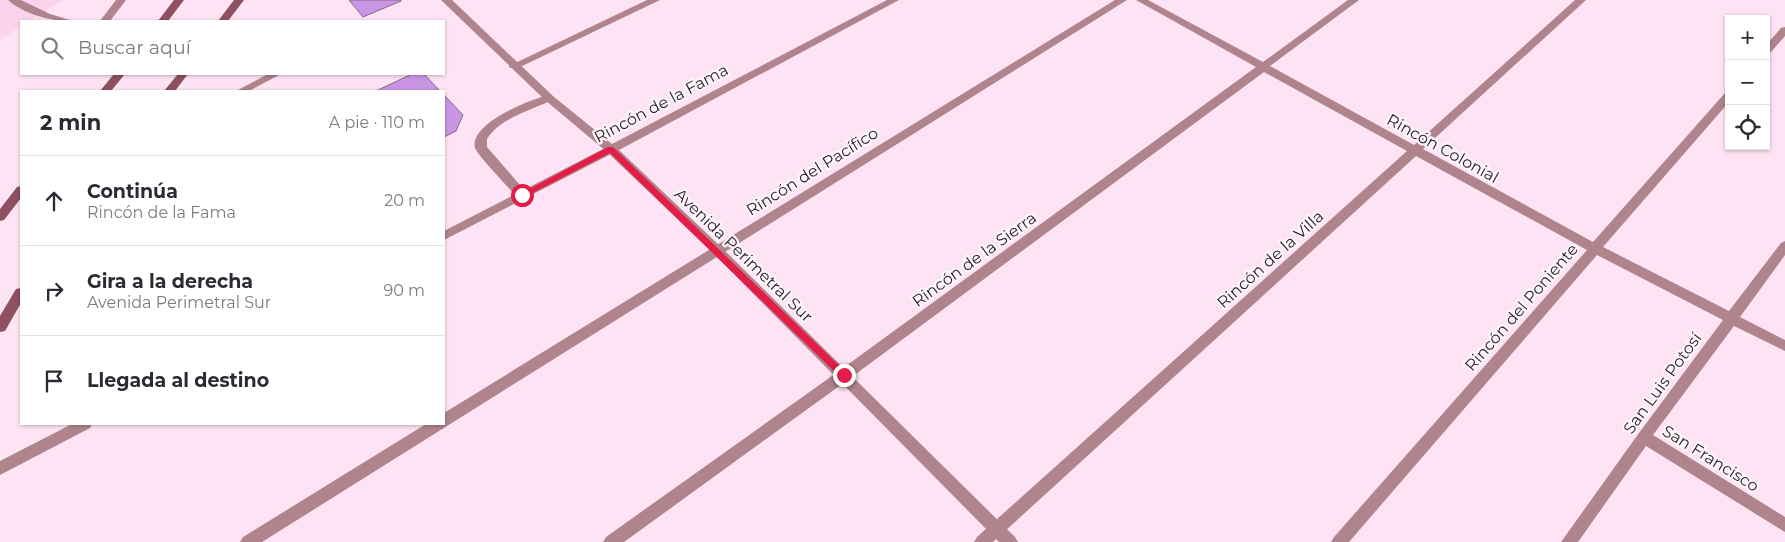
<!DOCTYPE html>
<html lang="es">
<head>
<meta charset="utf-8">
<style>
	:root { --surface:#fff; --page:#f2f2f3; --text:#2b2b33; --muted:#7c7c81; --line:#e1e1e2 }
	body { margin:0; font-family:Montserrat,sans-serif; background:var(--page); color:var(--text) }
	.controls { position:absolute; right:15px; top:15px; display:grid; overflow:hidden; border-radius:0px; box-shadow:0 1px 4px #0004 }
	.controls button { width:45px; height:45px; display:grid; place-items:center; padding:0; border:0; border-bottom:1px solid var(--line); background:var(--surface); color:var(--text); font:25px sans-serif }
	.stop { position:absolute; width:15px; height:15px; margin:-11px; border:4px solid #e11d48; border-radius:50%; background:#fff }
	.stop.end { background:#e11d48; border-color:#fff; box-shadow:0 1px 5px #0008 }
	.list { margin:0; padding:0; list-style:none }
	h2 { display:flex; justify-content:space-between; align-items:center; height:65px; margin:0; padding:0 20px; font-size:21px }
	h2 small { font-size:16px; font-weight:400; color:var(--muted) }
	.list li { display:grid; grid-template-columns:32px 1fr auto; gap:15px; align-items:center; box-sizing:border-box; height:90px; padding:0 20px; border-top:1px solid var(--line) }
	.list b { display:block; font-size:19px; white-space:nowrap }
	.list p { margin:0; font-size:16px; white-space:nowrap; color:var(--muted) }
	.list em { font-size:16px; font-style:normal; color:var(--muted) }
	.icon { flex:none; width:28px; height:28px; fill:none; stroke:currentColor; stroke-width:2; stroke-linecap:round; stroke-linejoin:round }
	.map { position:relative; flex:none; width:1785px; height:542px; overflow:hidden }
	.search { position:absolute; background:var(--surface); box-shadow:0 1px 4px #0004; left:20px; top:20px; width:425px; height:55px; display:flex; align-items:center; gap:12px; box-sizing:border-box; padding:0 18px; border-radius:0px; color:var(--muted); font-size:19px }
	.panel { position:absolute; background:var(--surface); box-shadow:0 1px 4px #0004; left:20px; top:90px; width:425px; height:335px; border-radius:0px }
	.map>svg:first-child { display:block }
	.built { fill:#fbd3ed }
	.building { fill:#c995e4; stroke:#7f6d88 }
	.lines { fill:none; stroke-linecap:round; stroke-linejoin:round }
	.service { fill:#b0848c; fill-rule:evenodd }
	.minor { fill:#b0848c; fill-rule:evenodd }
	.tertiary { fill:#b0848c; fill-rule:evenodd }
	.secondary { fill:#8f5160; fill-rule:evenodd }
	.route { fill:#e11d48 }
	.labels { text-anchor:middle; stroke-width:4.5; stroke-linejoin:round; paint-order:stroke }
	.street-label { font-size:16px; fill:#2d2129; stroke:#fdf7fb }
</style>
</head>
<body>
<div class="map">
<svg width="1785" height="542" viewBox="0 0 1785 542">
	<rect width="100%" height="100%" fill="#fde3f3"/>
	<path class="built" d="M0 0H63L29 21H21V26L0 40Z"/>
	<g class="building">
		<path d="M349 0H401V1L363 17Z"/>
		<path d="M412 74H424L440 91H376Z"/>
		<path d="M444 95 463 115 456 131 444 137Z"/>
	</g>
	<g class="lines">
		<g class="service">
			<path d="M8 0H21L50 14 73 21C53 22 23 14 8 0Z"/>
			<path d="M116 0H126L110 21H100Z"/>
			<path d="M268 74H281L249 91H236Z"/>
			<path d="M549 95 554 98 553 100C531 110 500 118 487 139V147L526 192 528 195 522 199 518 198C510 189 478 156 475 148 469 123 531 99 549 95Z"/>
		</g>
		<g class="minor">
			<path d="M647 0H660L518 68H510L509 66Z"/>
			<path d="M1115 0H1127L262 542H240L243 537 426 424H444V413Z"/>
			<path d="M1136 0H1148L1263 62 1348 0H1359L1270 66 1414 145 1575 0H1586L1423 149 1593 242 1725 93 1729 92V102L1603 247 1729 311 1781 243 1785 241V255L1740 317 1785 340V351L1734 326 1653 435 1785 517V532L1646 446 1578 542H1561L1639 433 1723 320 1597 255 1349 542H1331L1334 537 1587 250 1416 156 993 542H974L977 537 1407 151 1264 72 849 379 624 542H603L606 537 839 371 1256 67Z"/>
			<path d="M1785 27V36L1770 53 1766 54V45L1781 28Z"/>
			<path d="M611 145 617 149 615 152 444 240V231Z"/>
			<path d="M72 424H92L90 428 0 475V461Z"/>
		</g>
		<path class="tertiary" d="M441 0H452L553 96 612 144 887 0H899L619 150 721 247 1015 537 1018 542H999L713 253 607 152 545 100Z"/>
		<g class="secondary">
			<path d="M174 0H184L168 21H158Z"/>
			<path d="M234 0H244L228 21H218Z"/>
			<path d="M114 74H125L111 91H100Z"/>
			<path d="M178 74H188L175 91H164Z"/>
			<path d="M21 186V198L4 220 0 221V209L17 187Z"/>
			<path d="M21 288V303L5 331 0 332V316L16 289Z"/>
		</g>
	</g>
	<path class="route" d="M608 147H613L847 373V378H841L610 153 525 197 518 195Z"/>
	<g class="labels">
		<g class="street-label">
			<text transform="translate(661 103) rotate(-28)" y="6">Rincón de la Fama</text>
			<text transform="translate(1443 148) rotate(29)" y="6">Rincón Colonial</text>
			<text transform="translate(812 171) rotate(-32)" y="6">Rincón del Pacífico</text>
			<text transform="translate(744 255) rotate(44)" y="6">Avenida Perimetral Sur</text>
			<text transform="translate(974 259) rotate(-36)" y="6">Rincón de la Sierra</text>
			<text transform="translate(1270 259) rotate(-42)" y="6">Rincón de la Villa</text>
			<text transform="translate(1521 307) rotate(-49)" y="6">Rincón del Poniente</text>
			<text transform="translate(1662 383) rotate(-54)" y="6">San Luis Potosí</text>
			<text transform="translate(1711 458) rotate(32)" y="6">San Francisco</text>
		</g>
	</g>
</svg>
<div class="controls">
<button>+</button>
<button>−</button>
<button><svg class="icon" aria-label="locate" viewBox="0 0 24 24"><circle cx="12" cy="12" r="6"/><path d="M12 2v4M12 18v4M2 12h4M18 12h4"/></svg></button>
</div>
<div class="stop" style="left:522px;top:195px"></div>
<div class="stop end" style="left:844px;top:375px"></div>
<div class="search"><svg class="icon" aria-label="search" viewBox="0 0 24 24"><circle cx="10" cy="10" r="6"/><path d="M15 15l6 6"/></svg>Buscar aquí</div>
<section class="panel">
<h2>2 min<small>A pie · 110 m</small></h2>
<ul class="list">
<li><svg class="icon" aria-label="ahead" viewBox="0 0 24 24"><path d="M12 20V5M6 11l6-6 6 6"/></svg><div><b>Continúa</b><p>Rincón de la Fama</p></div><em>20 m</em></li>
<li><svg class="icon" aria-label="right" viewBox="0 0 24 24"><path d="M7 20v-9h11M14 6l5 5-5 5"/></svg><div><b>Gira a la derecha</b><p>Avenida Perimetral Sur</p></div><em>90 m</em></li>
<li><svg class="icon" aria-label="arrive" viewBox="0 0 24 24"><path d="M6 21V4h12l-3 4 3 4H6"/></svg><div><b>Llegada al destino</b></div></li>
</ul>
</section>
</div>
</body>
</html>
